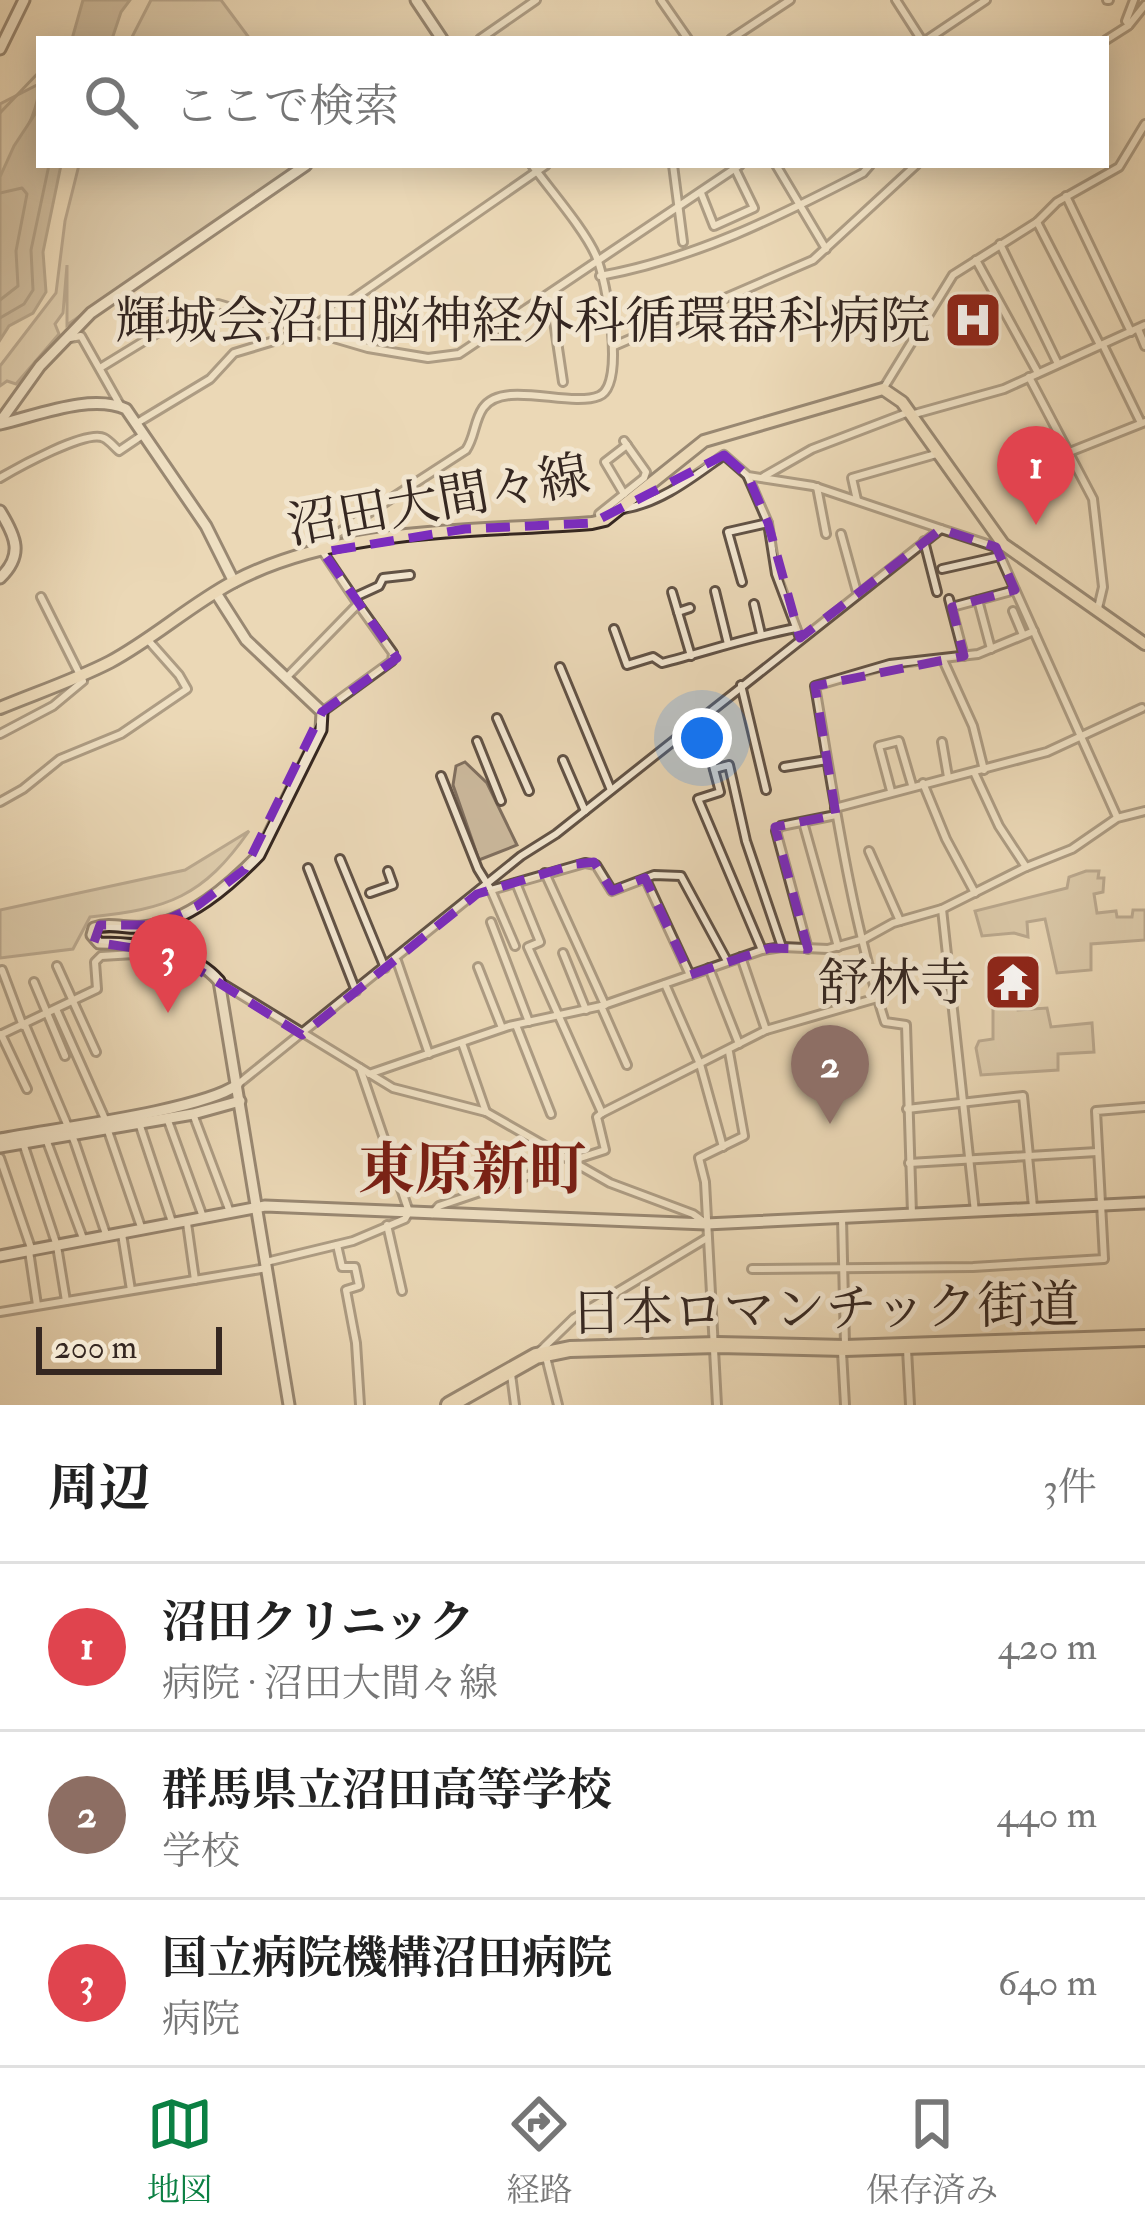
<!DOCTYPE html>
<html lang="ja">
<head>
<meta charset="utf-8">
<style>
	:root { --surface:#fff; --page:#f6f6f6; --text:#222; --muted:#767676; --line:#e0e0e0; --accent:#0b8043 }
	body { margin:0; font-family:"IM FELL Double Pica","Noto Serif JP",serif; background:var(--page); color:var(--text) }
	.scale { position:absolute; left:36px; bottom:30px; width:186px; box-sizing:border-box; padding-left:12px; border:6px solid #352721; border-top:0; font-size:33px; line-height:42px; white-space:nowrap; color:#352721; -webkit-text-stroke:9px #f2e6d0; paint-order:stroke }
	.you { position:absolute; left:702px; top:738px; width:42px; height:42px; margin:-30px; border:9px solid #fff; border-radius:50%; background:#1a73e8; box-shadow:0 0 0 18px #1a73e833 }
	.badge { display:grid; place-items:center; width:78px; height:78px; border-radius:50%; background:var(--accent); color:#fff; font-size:39px; font-weight:700 }
	.pin { position:absolute; translate:-50% -99px; filter:drop-shadow(0 3px 6px #0008) }
	.pin::after { content:''; position:absolute; top:63px; width:42px; height:36px; background:inherit; clip-path:polygon(0 0,100% 0,50% 100%) }
	.list { margin:0; padding:0; list-style:none }
	h2 { display:flex; justify-content:space-between; align-items:center; height:156px; margin:0; padding:0 48px; font-size:51px }
	h2 small { font-size:39px; font-weight:400; color:var(--muted) }
	.list li { display:grid; grid-template-columns:78px 1fr auto; gap:36px; align-items:center; box-sizing:border-box; height:168px; padding:0 48px; border-top:3px solid var(--line) }
	.list b { display:block; font-size:45px; white-space:nowrap }
	.list p { margin:0; font-size:39px; white-space:nowrap; color:var(--muted) }
	.list em { font-size:39px; font-style:normal; color:var(--muted) }
	.icon { flex:none; width:66px; height:66px; fill:none; stroke:currentColor; stroke-width:2; stroke-linecap:round; stroke-linejoin:round }
	.map { position:relative; flex:none; width:1145px; height:1405px; overflow:hidden }
	.search { position:absolute; background:var(--surface); box-shadow:0 6px 30px #0003; left:36px; right:36px; top:36px; height:132px; display:flex; align-items:center; gap:30px; box-sizing:border-box; padding:0 42px; border-radius:0px; color:var(--muted); font-size:45px }
	.sheet { height:660px; background:var(--surface) }
	nav { display:flex; justify-content:space-around; align-items:center; box-sizing:border-box; height:168px; border-top:3px solid var(--line); background:var(--surface); font-size:33px; color:var(--muted) }
	nav a { display:grid; justify-items:center; gap:6px }
	nav .on { color:var(--accent) }
	.map>svg:first-child { display:block }
	.green { fill:#ccba9e; stroke:#807060; stroke-width:3 }
	.water { fill:#ad9c84; stroke:#7d6d5c; stroke-width:3 }
	.lines { fill:none; stroke-linecap:round; stroke-linejoin:round }
	.shore { stroke:#716252; stroke-width:3 }
	.stream { stroke:#7d6d5c; stroke-width:3 }
	.street-casing { stroke:#625346; stroke-width:12 }
	.secondary-casing { stroke:#352721; stroke-width:15 }
	.primary-casing { stroke:#352721; stroke-width:16 }
	.highway-casing { stroke:#352721; stroke-width:20 }
	.street { stroke:#f2e6d0; stroke-width:6 }
	.secondary { stroke:#f2e6d0; stroke-width:9 }
	.primary { stroke:#ebd8b7; stroke-width:10 }
	.highway { stroke:#ebd8b7; stroke-width:14 }
	.marked { fill:none; stroke:#7b2cbf; stroke-width:9; stroke-dasharray:24 15; stroke-linejoin:round }
	.labels { text-anchor:middle; stroke-width:10; stroke-linejoin:round; paint-order:stroke }
	.poi-label { font-size:51px; fill:#352721; stroke:#f2e6d0; text-anchor:end }
	.street-label { font-size:51px; fill:#352721; stroke:#f2e6d0 }
	.quarter-label { font-size:57px; font-weight:bold; fill:#7a1f14; stroke:#f2e6d0 }
</style>
</head>
<body>
<div class="map">
<svg width="1145" height="1405" viewBox="0 0 1145 1405">
	<rect width="100%" height="100%" fill="#ebd8b7"/>
	<filter id="stains"><feTurbulence type="fractalNoise" baseFrequency=".00167" numOctaves="4"/><feColorMatrix values="0 0 0 0 .2 0 0 0 0 .09 0 0 0 0 .02 0 0 0 .5 -.17"/></filter>
	<radialGradient id="worn" r=".72"><stop offset=".6" stop-color="#630" stop-opacity="0"/><stop offset="1" stop-color="#630" stop-opacity=".3"/></radialGradient>
	<g class="green">
		<path d="M151 0H221L250 39H131Z"/>
		<path d="M39 84C39 119 14 146 0 178V104Z"/>
		<path d="M79 165H296L67 325V265L63 313 55 324 59 334 16 384 7 381 0 386V366L56 293 65 221Z"/>
		<path d="M465 762 487 783 517 845 479 860 453 785 456 766Z"/>
		<path d="M249 831C203 897 168 909 90 917L73 949 0 958V910L185 870Z"/>
		<path d="M1086 871H1099L1098 878H1104L1103 892 1094 894 1097 913 1116 911 1117 917H1132L1133 910H1145V940L1091 944V970L1057 973 1045 919 1027 922 1028 937 1014 933 982 936 975 911 1067 888 1069 877Z"/>
		<path d="M1017 1004 1018 1010 1047 1008 1051 1027 1092 1023 1094 1052 1058 1054V1070L981 1075 976 1048 979 1041 993 1039V1009Z"/>
	</g>
	<g class="water">
		<path d="M83 0H130L121 12 112 39H72Z"/>
		<path d="M39 108V165H61L43 252 46 292 33 313 9 326 0 340V177L14 146Z"/>
	</g>
	<g class="lines">
		<g class="shore">
			<path d="M0 193 22 188 27 194 16 251 18 286 0 300"/>
			<path d="M0 318 24 304 33 290 31 250 49 165"/>
		</g>
		<path class="stream" d="M0 113 39 72"/>
		<g class="street-casing">
			<g id="street">
				<path d="M661 0 688 39"/>
				<path d="M896 0 921 39"/>
				<path d="M1107 0H1109"/>
				<path d="M1134 0 1126 21 1129 25 1145 5"/>
				<path d="M480 39 536 0"/>
				<path d="M731 39 790 0"/>
				<path d="M928 39 986 0"/>
				<path d="M1106 40 1128 26"/>
				<path d="M673 165 683 242"/>
				<path d="M776 165 826 249"/>
				<path d="M701 193 714 226 754 208 735 169"/>
				<path d="M1066 196 1131 332"/>
				<path d="M1037 222 1100 345"/>
				<path d="M1000 244 1058 364"/>
				<path d="M976 260 1038 373"/>
				<path d="M600 276C694 259 778 217 863 173L870 165"/>
				<path d="M550 294 563 382"/>
				<path d="M1138 329 1145 346"/>
				<path d="M70 338 81 336 120 405"/>
				<path d="M1103 345 1141 423"/>
				<path d="M614 346 813 260 916 165"/>
				<path d="M100 368 193 311 218 304 368 348 428 358 459 354 740 165"/>
				<path d="M1029 377 1093 499 1103 587 1098 608"/>
				<path d="M883 389 953 275 1037 222 1057 202 1119 167 1145 124"/>
				<path d="M911 415 1004 389 1145 325"/>
				<path d="M137 423 210 379 234 353 307 331 546 165"/>
				<path d="M1067 453 1145 422"/>
				<path d="M748 477 768 523 776 574 800 638"/>
				<path d="M763 477 812 449 909 412"/>
				<path d="M0 478C17 468 87 429 104 438 110 441 114 447 119 451L144 434"/>
				<path d="M817 487 826 534"/>
				<path d="M624 494 605 462 627 445"/>
				<path d="M857 500 852 478 936 454"/>
				<path d="M623 509C661 503 693 477 724 455L748 476 813 486 941 529"/>
				<path d="M600 521 599 514 644 478 646 472 624 441"/>
				<path d="M841 534 857 592"/>
				<path d="M924 541 937 592"/>
				<path d="M996 547 1117 817"/>
				<path d="M320 549 321 544 466 450C475 437 474 421 483 408 503 379 569 408 599 396 627 385 606 279 596 256 585 230 550 190 532 165"/>
				<path d="M942 569 1000 556"/>
				<path d="M742 582 728 532 768 523"/>
				<path d="M715 591 728 644"/>
				<path d="M672 592 691 656"/>
				<path d="M355 597 379 586 383 578 410 575"/>
				<path d="M949 599 964 656"/>
				<path d="M978 600 991 649"/>
				<path d="M754 604 761 634"/>
				<path d="M952 607 1015 590"/>
				<path d="M1013 611 1023 635"/>
				<path d="M678 612 690 608"/>
				<path d="M614 629 627 665 653 657 662 663C708 651 749 637 796 628"/>
				<path d="M944 662 973 726 984 770"/>
				<path d="M560 667 611 790"/>
				<path d="M286 678 358 604 323 552"/>
				<path d="M741 685 766 790"/>
				<path d="M322 712 392 661 393 653 358 604"/>
				<path d="M700 717 720 792 698 799 762 950"/>
				<path d="M497 718 529 791"/>
				<path d="M0 734 53 706 83 681 41 597"/>
				<path d="M477 741 501 801"/>
				<path d="M942 742 948 777"/>
				<path d="M563 760 585 811"/>
				<path d="M784 767 827 760"/>
				<path d="M714 769 729 765 746 841 782 947"/>
				<path d="M974 772 999 826 1026 867"/>
				<path d="M441 776 478 869 491 890 585 863 596 865 612 891 654 875 681 876 727 961"/>
				<path d="M923 783 946 839 975 893"/>
				<path d="M891 791 879 746 899 741 912 785"/>
				<path d="M0 802 23 789 60 759 121 734 187 689 179 675 148 640"/>
				<path d="M835 808 1047 752 1142 708"/>
				<path d="M803 822 838 947"/>
				<path d="M869 851 900 921"/>
				<path d="M340 859 385 968"/>
				<path d="M308 868 356 991"/>
				<path d="M545 873 605 1005"/>
				<path d="M646 880 690 975"/>
				<path d="M516 883 540 942 528 947 602 1113"/>
				<path d="M491 890 515 946"/>
				<path d="M370 893 393 885 388 871"/>
				<path d="M942 909 975 1212"/>
				<path d="M491 922 529 1022"/>
				<path d="M808 949 776 831 781 826 836 815"/>
				<path d="M563 953 586 1010"/>
				<path d="M741 957 766 1030"/>
				<path d="M397 961 429 1054"/>
				<path d="M57 966 96 1052"/>
				<path d="M478 967 502 1028"/>
				<path d="M709 968 739 1044"/>
				<path d="M2 970 23 1026"/>
				<path d="M34 982 65 1056"/>
				<path d="M220 982 393 1088 486 1112 610 1183 693 1214 704 1222"/>
				<path d="M665 984 700 1064 723 1147"/>
				<path d="M601 1006 627 1065"/>
				<path d="M56 1009 105 1119"/>
				<path d="M25 1025 75 1143 107 1237"/>
				<path d="M516 1025 551 1114"/>
				<path d="M1 1034 27 1089"/>
				<path d="M0 1035 97 989 95 962 101 956 168 952"/>
				<path d="M462 1043 486 1112"/>
				<path d="M369 1074 509 1026 601 1006 762 950 782 947 828 949 864 939 893 923 942 909 1024 868 1072 849 1117 818 1145 811"/>
				<path d="M237 1085 521 856 556 834 941 529 996 547 1002 545"/>
				<path d="M907 1109 1023 1096 1029 1156"/>
				<path d="M193 1114 230 1212"/>
				<path d="M167 1118 203 1217"/>
				<path d="M139 1123 172 1222"/>
				<path d="M107 1128 141 1227"/>
				<path d="M46 1139 84 1241"/>
				<path d="M23 1143 57 1246 66 1301"/>
				<path d="M1028 1156 1033 1207"/>
				<path d="M0 1158 32 1251"/>
				<path d="M574 1160 605 1150 597 1117 602 1113 766 1030 877 998"/>
				<path d="M909 1163 1097 1152"/>
				<path d="M432 1214 439 1206 539 1172"/>
				<path d="M912 1214 906 1025 885 1022C850 913 834 798 815 686L890 664 978 654 1034 631"/>
				<path d="M842 1218 845 1345"/>
				<path d="M187 1223 195 1280"/>
				<path d="M387 1225 402 1291"/>
				<path d="M122 1234 131 1290"/>
				<path d="M337 1245 342 1267H355L359 1286 346 1290 356 1343 360 1405"/>
				<path d="M29 1251 37 1305"/>
				<path d="M266 1262 353 1241 405 1219 409 1212 360 1068"/>
				<path d="M752 1269 973 1267 1104 1259 1096 1111 1145 1107"/>
				<path d="M0 1312 267 1268"/>
				<path d="M907 1349 910 1405"/>
				<path d="M842 1352 845 1405"/>
				<path d="M537 1354 574 1318 707 1238"/>
				<path d="M546 1357 558 1405"/>
				<path d="M511 1374 515 1405"/>
				<path d="M717 1405 705 1182 699 1158 744 1136 729 1052"/>
			</g>
		</g>
		<g class="secondary-casing">
			<g id="secondary">
				<path d="M416 0 442 39"/>
				<path d="M0 49 24 0"/>
				<path d="M0 422 40 366 91 313 306 165"/>
				<path d="M0 424C36 416 91 393 126 409L206 526 234 582"/>
				<path d="M0 511C16 537 24 555 0 578"/>
				<path d="M216 593 246 640 322 712 321 730 259 855C229 886 188 922 143 927 126 929 111 922 94 928L92 935 99 943C140 943 191 949 219 981L289 1405"/>
				<path d="M0 1139C51 1129 200 1111 237 1085"/>
				<path d="M0 1147 193 1114 240 1101"/>
				<path d="M0 1256 265 1206 706 1224 1145 1203"/>
			</g>
		</g>
		<g class="primary-casing">
			<path id="primary" d="M0 708C36 693 75 680 110 662 153 639 190 605 233 582 339 526 476 532 592 523L605 520 704 441 883 389 902 402 1003 544 1145 644"/>
		</g>
		<g class="highway-casing">
			<path id="highway" d="M449 1405 536 1356 570 1349 717 1345 845 1348 1145 1338"/>
		</g>
		<use href="#street" class="street"/>
		<use href="#secondary" class="secondary"/>
		<use href="#primary" class="primary"/>
		<use href="#highway" class="highway"/>
	</g>
	<path d="M0 0H1145V1405H0ZM724 455 748 476 768 523 800 638 941 529 996 547 1015 590 952 607 964 656 815 686 836 815 775 827 808 949 770 948 690 975 645 878 612 891 594 862 576 864 477 894 302 1035 173 954 94 942 100 925H155L197 906 245 869 322 712 397 658 323 552 465 529 592 523Z" fill="#ebd8b7" fill-opacity=".55" fill-rule="evenodd"/>
	<path class="marked" d="M724 455 748 476 768 523 800 638 941 529 996 547 1015 590 952 607 964 656 815 686 836 815 775 827 808 949 770 948 690 975 645 878 612 891 594 862 576 864 477 894 302 1035 173 954 94 942 100 925H155L197 906 245 869 322 712 397 658 323 552 465 529 592 523Z"/>
	<defs>
		<g id="hospital-square" transform="scale(3)"><rect x="-9" y="-9" width="18" height="18" rx="4" fill="#8f2418" stroke="#f2e6d0"/><path d="M-5-5h3v3.5h4V-5h3V5h-3V1.5h-4V5h-3Z" fill="#fff"/></g>
		<g id="temple-square" transform="scale(3)"><rect x="-9" y="-9" width="18" height="18" rx="4" fill="#8f2418" stroke="#f2e6d0"/><path d="M0-6L5-2H3V0L6.5 2.5H4V6H1.5V3h-3V6H-4V2.5H-6.5L-3 0V-2H-5Z" fill="#fff"/></g>
	</defs>
	<g fill-rule="evenodd">
		<use href="#hospital-square" x="973" y="320"/>
		<use href="#temple-square" x="1013" y="982"/>
	</g>
	<g class="labels">
		<g class="poi-label">
			<text x="931" y="338">輝城会沼田脳神経外科循環器科病院</text>
			<text x="971" y="1000">舒林寺</text>
		</g>
		<g class="street-label">
			<text transform="translate(438 499) rotate(-10)" y="18">沼田大間々線</text>
			<text transform="translate(825 1308) rotate(-1)" y="18">日本ロマンチック街道</text>
		</g>
		<g class="quarter-label">
			<text x="472" y="1189">東原新町</text>
		</g>
	</g>
	<rect width="100%" height="100%" filter="url(#stains)"/>
	<rect width="100%" height="100%" fill="url(#worn)"/>
</svg>
<div class="scale">200 m</div>
<div class="you"></div>
<div class="pin badge" style="left:1036px;top:525px;background:#e0444e">1</div>
<div class="pin badge" style="left:830px;top:1124px;background:#8d6e63">2</div>
<div class="pin badge" style="left:168px;top:1013px;background:#e0444e">3</div>
<div class="search"><svg class="icon" aria-label="search" viewBox="0 0 24 24"><circle cx="10" cy="10" r="6"/><path d="M15 15l6 6"/></svg>ここで検索</div>
</div>
<section class="sheet">
<h2>周辺<small>3件</small></h2>
<ul class="list">
<li><span class="badge" style="background:#e0444e">1</span><div><b>沼田クリニック</b><p>病院 · 沼田大間々線</p></div><em>420 m</em></li>
<li><span class="badge" style="background:#8d6e63">2</span><div><b>群馬県立沼田高等学校</b><p>学校</p></div><em>440 m</em></li>
<li><span class="badge" style="background:#e0444e">3</span><div><b>国立病院機構沼田病院</b><p>病院</p></div><em>640 m</em></li>
</ul>
</section>
<nav>
<a class="on"><svg class="icon" aria-label="map" viewBox="0 0 24 24"><path d="M3 6l6-2 6 2 6-2v14l-6 2-6-2-6 2zM9 4v14M15 6v14"/></svg>地図</a>
<a><svg class="icon" aria-label="directions" viewBox="0 0 24 24"><path d="M12 3l9 9-9 9-9-9zM9 14v-3h6M13 9l2 2-2 2"/></svg>経路</a>
<a><svg class="icon" aria-label="saved" viewBox="0 0 24 24"><path d="M7 4h10v16l-5-4-5 4z"/></svg>保存済み</a>
</nav>
</body>
</html>
